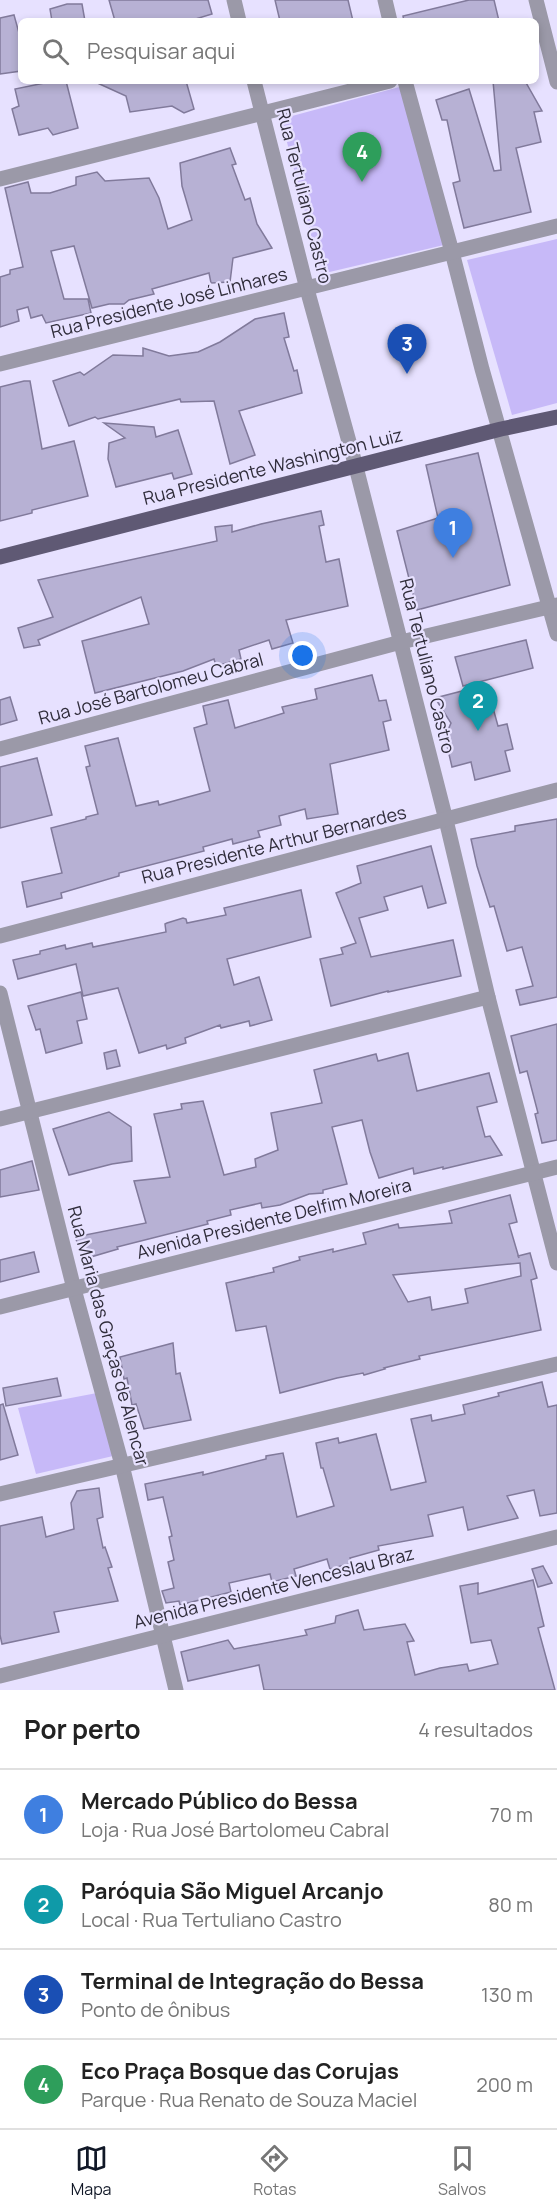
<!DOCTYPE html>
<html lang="pt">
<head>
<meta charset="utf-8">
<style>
	:root { --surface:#fff; --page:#f6f6f6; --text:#222; --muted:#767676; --line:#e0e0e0; --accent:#111827 }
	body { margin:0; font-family:Manrope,sans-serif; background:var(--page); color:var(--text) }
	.you { position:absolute; left:303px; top:656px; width:21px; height:21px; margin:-15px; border:4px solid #fff; border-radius:50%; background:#1a73e8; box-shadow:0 0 0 9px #1a73e833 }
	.badge { display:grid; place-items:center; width:39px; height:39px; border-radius:50%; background:var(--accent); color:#fff; font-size:20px; font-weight:700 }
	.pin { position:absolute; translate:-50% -50px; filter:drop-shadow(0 2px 3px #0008) }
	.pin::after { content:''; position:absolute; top:32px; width:21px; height:18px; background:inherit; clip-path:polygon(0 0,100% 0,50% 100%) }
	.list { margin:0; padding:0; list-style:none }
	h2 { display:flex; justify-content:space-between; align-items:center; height:78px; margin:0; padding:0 24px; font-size:26px }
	h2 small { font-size:20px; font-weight:400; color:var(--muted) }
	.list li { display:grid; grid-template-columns:39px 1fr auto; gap:18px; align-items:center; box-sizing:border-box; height:90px; padding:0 24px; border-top:2px solid var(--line) }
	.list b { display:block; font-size:22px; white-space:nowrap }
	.list p { margin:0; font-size:20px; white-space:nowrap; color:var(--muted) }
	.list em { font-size:20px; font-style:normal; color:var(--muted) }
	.icon { flex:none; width:33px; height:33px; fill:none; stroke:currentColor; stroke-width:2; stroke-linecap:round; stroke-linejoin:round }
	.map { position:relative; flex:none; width:557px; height:1690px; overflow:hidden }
	.search { position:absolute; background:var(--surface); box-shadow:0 3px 9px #0003; left:18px; right:18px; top:18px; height:66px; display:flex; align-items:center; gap:15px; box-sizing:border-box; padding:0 21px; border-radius:9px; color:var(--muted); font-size:22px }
	.sheet { height:438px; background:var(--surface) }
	nav { display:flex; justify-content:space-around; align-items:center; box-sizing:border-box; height:84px; border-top:2px solid var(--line); background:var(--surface); font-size:16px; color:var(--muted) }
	nav a { display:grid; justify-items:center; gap:3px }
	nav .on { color:var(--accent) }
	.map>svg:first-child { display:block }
	.green { fill:#c7b9f8 }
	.building { fill:#b7b1d4; stroke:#817a9b; stroke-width:1.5; fill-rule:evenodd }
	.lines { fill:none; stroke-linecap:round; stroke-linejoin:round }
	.minor { stroke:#9b99a8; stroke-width:15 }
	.major { stroke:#5f5974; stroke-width:15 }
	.labels { text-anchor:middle; stroke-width:4.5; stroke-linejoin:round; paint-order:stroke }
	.street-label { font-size:18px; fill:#302d3b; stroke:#e7e1ff }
</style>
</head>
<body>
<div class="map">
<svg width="557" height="1690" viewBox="0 0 557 1690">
	<rect width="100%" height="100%" fill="#e7e1ff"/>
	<g class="green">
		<path d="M403 86 444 245 321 274 281 119Z"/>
		<path d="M557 239V403L512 415 467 260Z"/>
		<path d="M97 1393 113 1456 36 1474 18 1408Z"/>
	</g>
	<g class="building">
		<path d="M109 0H208L212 14 189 21H115Z"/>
		<path d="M275 0H348L353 21H280Z"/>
		<path d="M469 0H494L499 21H404L403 16Z"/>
		<path d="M67 4H82L85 21H52L50 9Z"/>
		<path d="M14 15 21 40V71L0 74V18Z"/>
		<path d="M54 81H66L78 128 53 135 48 128 19 135 12 109 19 106 15 89Z"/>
		<path d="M93 81H186L194 109 184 113 172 106 130 112 126 96Z"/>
		<path d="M493 81H525L542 111 534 112 541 142 516 148 531 212 464 228 453 183 460 181 447 120H442L436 100 469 89 494 171 501 170Z"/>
		<path d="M230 148 236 164 232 165 245 200 250 198 257 224 272 248 233 258 230 282 211 283 209 273 152 289 154 294 129 300 124 304H109L92 308 74 246 51 251 64 299H88L91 313 46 323 42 315 31 318 28 307 17 310 19 321 0 327V277L10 274V270L23 267 5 188 28 182 31 193H50L76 185V177L97 172 105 181 149 178 159 198 168 229 192 220 182 186 180 163Z"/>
		<path d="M284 313 289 337 284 338 294 371 297 370 302 393 239 411 255 455 230 464 214 401 181 402 180 399 98 419 95 417 69 426 53 381 80 372 84 375 113 355 143 356V348L169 356 198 352 220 342 255 319Z"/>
		<path d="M24 381H30L42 449 74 441 88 496 32 510V513L0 521V387Z"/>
		<path d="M104 423 154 427 156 437 178 430 192 474 174 479 172 473 116 487 108 459 109 443 125 438Z"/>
		<path d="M478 453 510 585 417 610 397 531 438 518 426 465Z"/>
		<path d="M321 511 324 525 319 526 326 562 339 559 348 606 286 620 293 643 272 649 269 640 239 650 241 659 216 666 214 659 183 671 95 693 82 641 149 624 141 597 38 640 40 645 24 648 18 628 53 617 38 580 217 541 215 527 232 525V532L261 524Z"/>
		<path d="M526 640 533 668 463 686 455 657Z"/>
		<path d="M372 675 379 701 386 700 391 720 383 722 389 750 330 764 338 814 307 819 305 809 279 816 281 825 258 831 260 837 233 844 232 839 203 847 204 851 119 873V876L61 893 62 898 27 907 22 882 62 873 51 828 86 819V817L98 814 86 767 90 766 85 746 118 738 136 806 158 801 159 805 210 791 194 728 207 724 203 706 228 700 235 728 284 713 282 707 317 699 315 689Z"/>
		<path d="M466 690 472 713 493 708 498 726 507 724 513 749 505 751 510 771 475 780 471 762 452 767 445 737 451 723 435 698Z"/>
		<path d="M10 697 17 720 0 725V700Z"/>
		<path d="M37 758 52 815 0 828V767Z"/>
		<path d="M557 819V997L520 1005 516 990 533 986 522 947 507 951 494 906 490 907 477 866 471 839 515 831V826Z"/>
		<path d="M431 846 446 903 428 908 422 886 384 897 388 910 359 918 371 957 453 940 461 976 388 992V991L331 1006 320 959 343 954 341 948 356 943 336 893 361 883 357 866Z"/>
		<path d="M301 890 311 937 227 959 234 985 259 977 272 1020 250 1026 249 1021 221 1028 220 1025 185 1038 186 1043 167 1049 166 1045 139 1053 118 988 83 996 76 964 18 979 13 960 40 954V951L65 945 66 949 92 943 93 947 166 932 165 924 167 923 183 918 186 919 187 923 226 915 224 908Z"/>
		<path d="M81 992 87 1019 77 1021 82 1043 46 1053 40 1029 36 1030 28 1006Z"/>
		<path d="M557 1024V1140L542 1143 535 1114 538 1113 527 1071 520 1073 511 1036Z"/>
		<path d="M116 1050 120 1066 107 1069 104 1053Z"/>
		<path d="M408 1053 417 1091 489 1073 497 1102 477 1107 485 1137 490 1136 502 1155 443 1169V1167L414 1174 413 1168 379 1178 370 1152 362 1120 332 1127 347 1184 323 1190V1193L309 1194 280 1205 262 1208 261 1203 230 1210 231 1215 207 1221 208 1224 117 1247 118 1249 84 1259 75 1237 146 1223 134 1181 170 1177 154 1114 182 1109 181 1104 203 1101 224 1175 256 1167 255 1159 278 1150 271 1113 322 1103 314 1070 376 1054 378 1061Z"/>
		<path d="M109 1112 131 1127 132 1161 112 1164 69 1175 53 1129Z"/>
		<path d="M32 1161 39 1190 0 1197V1170Z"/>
		<path d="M510 1195 517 1222 509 1224 519 1258 518 1256 530 1253 537 1278 531 1280 541 1330 419 1356 420 1359 384 1368 385 1369 364 1375 363 1373 337 1378 280 1393 266 1326 236 1331 226 1283 274 1272 273 1268 300 1260 299 1257 333 1249V1252L366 1244 363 1233 398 1224 399 1228 452 1223 449 1211ZM520 1263 521 1276 465 1289 468 1303 432 1310 430 1297 408 1302 393 1275Z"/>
		<path d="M34 1252 39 1272 0 1282V1260Z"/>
		<path d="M173 1343 176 1374 180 1373 191 1420 144 1429 136 1404 132 1405 127 1378 124 1379 120 1357Z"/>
		<path d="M57 1378 61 1396 6 1406 3 1388Z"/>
		<path d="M542 1382 548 1407 557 1405V1513L540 1516 534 1490 507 1496 518 1518 468 1530 463 1507 428 1515 433 1536 378 1546 379 1550 350 1558 352 1563 330 1569 327 1559 294 1569 296 1576 272 1582 270 1574 229 1583 231 1592 180 1605 179 1601 166 1603 162 1591 174 1588 168 1562 174 1560 169 1537 172 1536 163 1497 148 1500 145 1484 203 1472V1475L266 1459V1456L283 1453 297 1517 334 1506 323 1468H321L316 1443 338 1438 339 1443 376 1434 391 1490 426 1482 411 1419 431 1415 432 1421 465 1414 463 1405 499 1396 498 1393Z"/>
		<path d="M3 1404 18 1455 0 1460V1405Z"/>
		<path d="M99 1488 103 1517 97 1519 103 1548 105 1547 112 1567 108 1568 118 1601 54 1612 59 1632 2 1644 0 1635V1526L42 1517 46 1537 74 1529 71 1503 77 1491Z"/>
		<path d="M543 1566 552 1583 538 1587 532 1569Z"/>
		<path d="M533 1580 544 1626 538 1628 555 1690H264L259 1665 188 1681 181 1652 228 1640 234 1649 307 1635 305 1630 335 1623 336 1616 358 1610 364 1630 405 1624 414 1641 407 1642 415 1675 440 1668 467 1664 469 1671 498 1664 491 1640 471 1643 460 1586 478 1583V1594Z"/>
	</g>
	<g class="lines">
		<g class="minor">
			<path d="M234 0 239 21"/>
			<path d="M385 0 390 21"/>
			<path d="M536 0 557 82"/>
			<path d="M254 81 307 289 356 467 446 820 488 997 557 1263"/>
			<path d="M405 81 452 252 482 369 557 634"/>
			<path d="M0 179 390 81"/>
			<path d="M0 364 557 226"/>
			<path d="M0 749 401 642 557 605"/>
			<path d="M0 936 557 790"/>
			<path d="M0 993 74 1289 122 1465 176 1690"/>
			<path d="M0 1119 488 997"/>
			<path d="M0 1307 557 1167"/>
			<path d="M0 1494 557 1364"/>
			<path d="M0 1676 557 1537"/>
		</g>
		<path class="major" d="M0 557 501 429 557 417"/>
	</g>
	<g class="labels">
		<g class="street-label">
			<text transform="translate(304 196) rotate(76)" y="6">Rua Tertuliano Castro</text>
			<text transform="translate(169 303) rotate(-14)" y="6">Rua Presidente José Linhares</text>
			<text transform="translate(273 467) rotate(-14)" y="6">Rua Presidente Washington Luiz</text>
			<text transform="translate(427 666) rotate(76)" y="6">Rua Tertuliano Castro</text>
			<text transform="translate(151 689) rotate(-15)" y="6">Rua José Bartolomeu Cabral</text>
			<text transform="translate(274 845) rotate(-14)" y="6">Rua Presidente Arthur Bernardes</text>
			<text transform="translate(274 1219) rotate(-14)" y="6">Avenida Presidente Delfim Moreira</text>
			<text transform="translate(108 1336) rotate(75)" y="6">Rua Maria das Graças de Alencar</text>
			<text transform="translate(274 1588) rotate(-14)" y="6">Avenida Presidente Venceslau Braz</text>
		</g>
	</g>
</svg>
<div class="you"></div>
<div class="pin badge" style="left:453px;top:558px;background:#3f7fe0">1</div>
<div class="pin badge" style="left:478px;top:731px;background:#0f9aa8">2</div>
<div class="pin badge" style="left:407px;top:374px;background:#1a4fb4">3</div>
<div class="pin badge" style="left:362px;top:182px;background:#2e9e5b">4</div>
<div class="search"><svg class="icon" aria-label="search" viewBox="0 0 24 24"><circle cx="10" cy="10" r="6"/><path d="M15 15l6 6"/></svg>Pesquisar aqui</div>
</div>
<section class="sheet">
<h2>Por perto<small>4 resultados</small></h2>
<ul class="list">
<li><span class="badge" style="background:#3f7fe0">1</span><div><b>Mercado Público do Bessa</b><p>Loja · Rua José Bartolomeu Cabral</p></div><em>70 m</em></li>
<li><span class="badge" style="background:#0f9aa8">2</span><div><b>Paróquia São Miguel Arcanjo</b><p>Local · Rua Tertuliano Castro</p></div><em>80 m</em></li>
<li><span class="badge" style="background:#1a4fb4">3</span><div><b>Terminal de Integração do Bessa</b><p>Ponto de ônibus</p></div><em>130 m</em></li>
<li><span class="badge" style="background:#2e9e5b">4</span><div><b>Eco Praça Bosque das Corujas</b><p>Parque · Rua Renato de Souza Maciel</p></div><em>200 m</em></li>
</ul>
</section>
<nav>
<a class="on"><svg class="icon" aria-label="map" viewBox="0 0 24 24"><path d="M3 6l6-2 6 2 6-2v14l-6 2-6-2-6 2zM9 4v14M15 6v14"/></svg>Mapa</a>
<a><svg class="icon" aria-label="directions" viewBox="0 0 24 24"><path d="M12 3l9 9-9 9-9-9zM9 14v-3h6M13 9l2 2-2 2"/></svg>Rotas</a>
<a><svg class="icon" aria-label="saved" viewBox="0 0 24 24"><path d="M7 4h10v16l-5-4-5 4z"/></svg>Salvos</a>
</nav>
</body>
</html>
